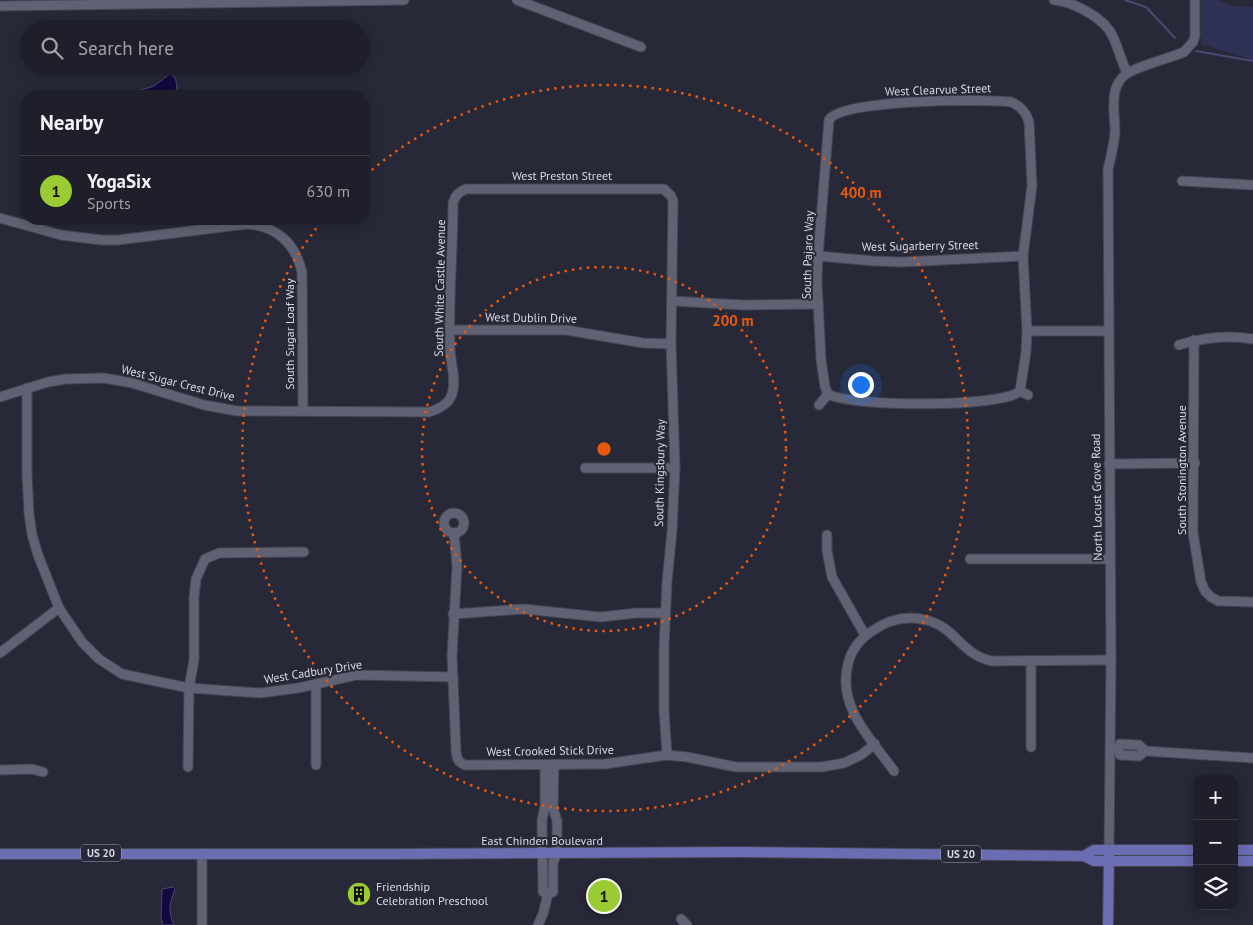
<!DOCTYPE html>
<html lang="en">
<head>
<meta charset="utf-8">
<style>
	:root { --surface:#1e1f2a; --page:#262732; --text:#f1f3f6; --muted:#a1a2a8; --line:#3c3d47; --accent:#9acb35 }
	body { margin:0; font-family:"PT Sans",sans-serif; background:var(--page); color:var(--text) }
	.controls { position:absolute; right:15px; bottom:15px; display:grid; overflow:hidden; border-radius:10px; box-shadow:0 2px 12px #0003 }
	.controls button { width:45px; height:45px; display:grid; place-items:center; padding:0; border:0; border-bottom:1px solid var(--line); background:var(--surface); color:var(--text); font:25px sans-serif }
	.you { position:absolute; left:860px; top:384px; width:18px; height:18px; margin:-12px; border:4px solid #fff; border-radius:50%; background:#1a73e8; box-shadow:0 0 0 8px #1a73e833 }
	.badge { display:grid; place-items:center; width:32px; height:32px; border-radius:50%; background:var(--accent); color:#111; font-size:16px; font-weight:700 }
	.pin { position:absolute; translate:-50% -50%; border:2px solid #fff; box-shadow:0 1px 5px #0006 }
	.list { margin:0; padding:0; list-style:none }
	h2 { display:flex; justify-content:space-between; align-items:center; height:65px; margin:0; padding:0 20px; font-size:21px }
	h2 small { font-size:16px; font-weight:400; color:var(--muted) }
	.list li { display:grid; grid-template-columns:32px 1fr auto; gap:15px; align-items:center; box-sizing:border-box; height:70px; padding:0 20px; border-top:1px solid var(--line) }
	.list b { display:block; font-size:19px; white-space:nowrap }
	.list p { margin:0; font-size:16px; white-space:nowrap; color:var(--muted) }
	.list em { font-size:16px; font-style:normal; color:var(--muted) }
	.icon { flex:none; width:28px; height:28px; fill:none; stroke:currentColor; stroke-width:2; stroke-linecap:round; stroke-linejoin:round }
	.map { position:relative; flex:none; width:1253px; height:925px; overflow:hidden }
	.search { position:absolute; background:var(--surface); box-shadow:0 2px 12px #0003; left:20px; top:20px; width:350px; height:55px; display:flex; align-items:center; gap:12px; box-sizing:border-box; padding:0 18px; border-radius:28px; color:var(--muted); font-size:19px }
	.panel { position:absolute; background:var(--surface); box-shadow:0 2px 12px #0003; left:20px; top:90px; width:350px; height:135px; border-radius:20px }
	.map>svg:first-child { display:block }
	.green { fill:#2f3154 }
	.water { fill:#110940; stroke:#4d4771 }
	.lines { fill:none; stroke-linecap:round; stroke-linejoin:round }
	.stream { stroke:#4d4771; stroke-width:2 }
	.minor-casing { stroke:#454652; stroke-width:11 }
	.major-casing { stroke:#454652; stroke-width:12 }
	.minor { stroke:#606273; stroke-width:9 }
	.major { stroke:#6b6db2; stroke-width:10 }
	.ring { fill:none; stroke:#e8590c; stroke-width:2.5; stroke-dasharray:2.5 5 }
	.labels { text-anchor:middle; stroke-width:4; stroke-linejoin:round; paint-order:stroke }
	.shield { fill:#282938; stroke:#a3a4b0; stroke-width:1 }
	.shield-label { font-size:11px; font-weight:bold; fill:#d8d9e3 }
	.street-label { font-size:12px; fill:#d8d9e3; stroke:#282938 }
	.poi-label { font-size:12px; fill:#d8d9e3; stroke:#282938; text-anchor:start }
	.centre { fill:#e8590c; stroke:#282938; stroke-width:2.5 }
	.ring-label { font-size:15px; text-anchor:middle; font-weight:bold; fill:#e8590c; stroke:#282938; stroke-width:4; stroke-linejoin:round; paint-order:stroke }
</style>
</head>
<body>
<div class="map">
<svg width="1253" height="925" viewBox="0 0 1253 925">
	<rect width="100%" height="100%" fill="#282938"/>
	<path class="green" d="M1201 0H1217L1234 6 1253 7V60L1201 44Z"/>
	<g class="water">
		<path d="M170 74C179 78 176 88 176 96H133L138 91 154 86Z"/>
		<path d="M173 887 175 889C170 904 167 909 174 925H163L161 917 162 889Z"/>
	</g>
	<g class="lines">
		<g class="stream">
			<path d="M1125 0 1146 7 1175 38"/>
			<path d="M1196 51 1253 61"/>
		</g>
		<g class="minor-casing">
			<g id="minor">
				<path d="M517 0 641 47"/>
				<path d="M1054 0C1065 1 1075 5 1084 10 1118 28 1113 42 1127 73"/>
				<path d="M0 6 404 0"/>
				<path d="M1182 181 1253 185"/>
				<path d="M0 218 61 235 101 240H118L247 224C277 226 296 244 302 273L303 411"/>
				<path d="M818 256 874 261 903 262 1023 256"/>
				<path d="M672 301 743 305 818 304"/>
				<path d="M450 330H566L643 343 671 344"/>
				<path d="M1027 331H1108"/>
				<path d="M1194 340 1193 533 1201 582 1205 591 1211 597 1218 601 1253 602"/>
				<path d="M1179 345C1202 338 1229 335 1253 339"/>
				<path d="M27 388V474L29 513 32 535 38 555 59 608 82 642 99 659 122 674 189 688 260 693 298 688 357 675 453 677"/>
				<path d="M828 394 825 387 821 360 817 281 818 256 829 120C840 99 985 99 1011 102 1021 106 1026 112 1029 122L1032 186 1023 256 1027 331 1026 352 1020 391"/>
				<path d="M0 397 48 382 66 379 104 378 132 383 204 405 237 411 429 412C439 409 449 404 452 394 457 380 450 362 450 348 448 300 453 251 453 203 455 195 460 191 466 189H664L671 196 673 201 671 344 675 468 672 531 667 582 664 647V710L667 755"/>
				<path d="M819 405 828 394C850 407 1003 408 1020 391L1028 395"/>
				<path d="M1109 464 1195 463"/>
				<path d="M585 468H675"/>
				<circle cx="454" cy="523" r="10"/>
				<path d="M454 533 457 566 452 656 456 751C457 759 458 762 465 765L605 764 667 755 687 757 736 767H822L844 763 861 755 875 744"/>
				<path d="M827 535V551L832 577 865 635"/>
				<path d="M970 559H1110"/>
				<path d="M453 614 524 609 601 617 636 613H665"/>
				<path d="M0 653 59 608"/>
				<path d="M1031 661V747"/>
				<path d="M316 684V765"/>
				<path d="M1120 744 1139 745 1145 751 1139 756 1120 755 1118 750Z"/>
				<path d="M1145 751 1253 758"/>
				<path d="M545 765V806L542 820 543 892 548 894 553 892V863L557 853V821L553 808 554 765"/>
				<path d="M188 767 189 688 194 660V597L196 579 205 559 219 553 304 552"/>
				<path d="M0 770 32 769 43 772"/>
				<path d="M894 771C871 739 837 707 848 664 851 651 860 639 872 631 888 620 906 615 926 620 956 627 961 655 992 661L1111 660"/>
				<path d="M1109 850 1111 660 1108 169C1111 157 1114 145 1115 132 1115 112 1108 88 1126 74 1136 67 1170 58 1184 52L1193 42 1195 36V0"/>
				<path d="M681 919 687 925"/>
				<path d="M202 925V853"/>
				<path d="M538 925 543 914 548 894"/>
			</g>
		</g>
		<g class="major-casing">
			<g id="major">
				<path d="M1234 850H1253"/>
				<path d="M0 854H391L739 852 1084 856 1094 861H1197"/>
				<path d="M1084 856 1094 850H1197"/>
				<path d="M1234 861H1253"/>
				<path d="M1108 925 1109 856"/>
			</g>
		</g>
		<use href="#minor" class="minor"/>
		<use href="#major" class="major"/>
	</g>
	<g class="ring">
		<circle cx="604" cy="449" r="182"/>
		<path d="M366 175A363 363 0 1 1 322 221"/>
	</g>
	<defs>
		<g id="building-disc" transform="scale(1.25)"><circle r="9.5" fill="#9acb35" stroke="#282938"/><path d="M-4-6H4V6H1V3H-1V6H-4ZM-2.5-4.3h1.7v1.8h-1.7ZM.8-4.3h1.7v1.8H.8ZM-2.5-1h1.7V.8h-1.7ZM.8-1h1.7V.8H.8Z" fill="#111"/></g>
	</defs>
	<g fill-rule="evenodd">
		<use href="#building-disc" x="359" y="894"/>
	</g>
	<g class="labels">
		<g class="shield">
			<rect x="81" y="844.5" width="40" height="17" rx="4"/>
			<rect x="941" y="845.5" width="40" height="17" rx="4"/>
		</g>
		<g class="shield-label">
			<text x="101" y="857">US 20</text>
			<text x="961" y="858">US 20</text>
		</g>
		<g class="street-label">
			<text transform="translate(938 90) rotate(-2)" y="4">West Clearvue Street</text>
			<text x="562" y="180">West Preston Street</text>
			<text transform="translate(920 246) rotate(-1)" y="4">West Sugarberry Street</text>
			<text transform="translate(808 255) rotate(-88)" y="4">South Pajaro Way</text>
			<text transform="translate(440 288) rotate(-89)" y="4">South White Castle Avenue</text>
			<text transform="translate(531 318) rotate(1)" y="4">West Dublin Drive</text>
			<text transform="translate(290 334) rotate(-90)" y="4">South Sugar Loaf Way</text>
			<text transform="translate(178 383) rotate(14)" y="4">West Sugar Crest Drive</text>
			<text transform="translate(1182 470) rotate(-90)" y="4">South Stonington Avenue</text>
			<text transform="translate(660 473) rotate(-89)" y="4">South Kingsbury Way</text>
			<text transform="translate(1097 497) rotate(-91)" y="4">North Locust Grove Road</text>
			<text transform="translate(313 672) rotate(-9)" y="4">West Cadbury Drive</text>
			<text transform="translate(550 751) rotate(-1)" y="4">West Crooked Stick Drive</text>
			<text x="542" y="845">East Chinden Boulevard</text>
		</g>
		<g class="poi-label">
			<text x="376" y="891">Friendship<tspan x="376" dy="14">Celebration Preschool</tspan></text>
		</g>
	</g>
	<circle cx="604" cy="449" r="8" class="centre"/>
	<g class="ring-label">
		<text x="861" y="198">400 m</text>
		<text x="733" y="326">200 m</text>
	</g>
</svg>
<div class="controls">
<button>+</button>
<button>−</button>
<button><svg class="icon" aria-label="layers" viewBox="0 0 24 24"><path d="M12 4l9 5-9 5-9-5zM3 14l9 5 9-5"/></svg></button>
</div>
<div class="you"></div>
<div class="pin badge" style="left:604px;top:896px">1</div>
<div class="search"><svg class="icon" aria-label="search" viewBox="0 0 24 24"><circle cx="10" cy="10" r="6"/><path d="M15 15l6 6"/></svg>Search here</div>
<section class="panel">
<h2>Nearby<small></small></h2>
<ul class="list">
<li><span class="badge">1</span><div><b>YogaSix</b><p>Sports</p></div><em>630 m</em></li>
</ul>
</section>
</div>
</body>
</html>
